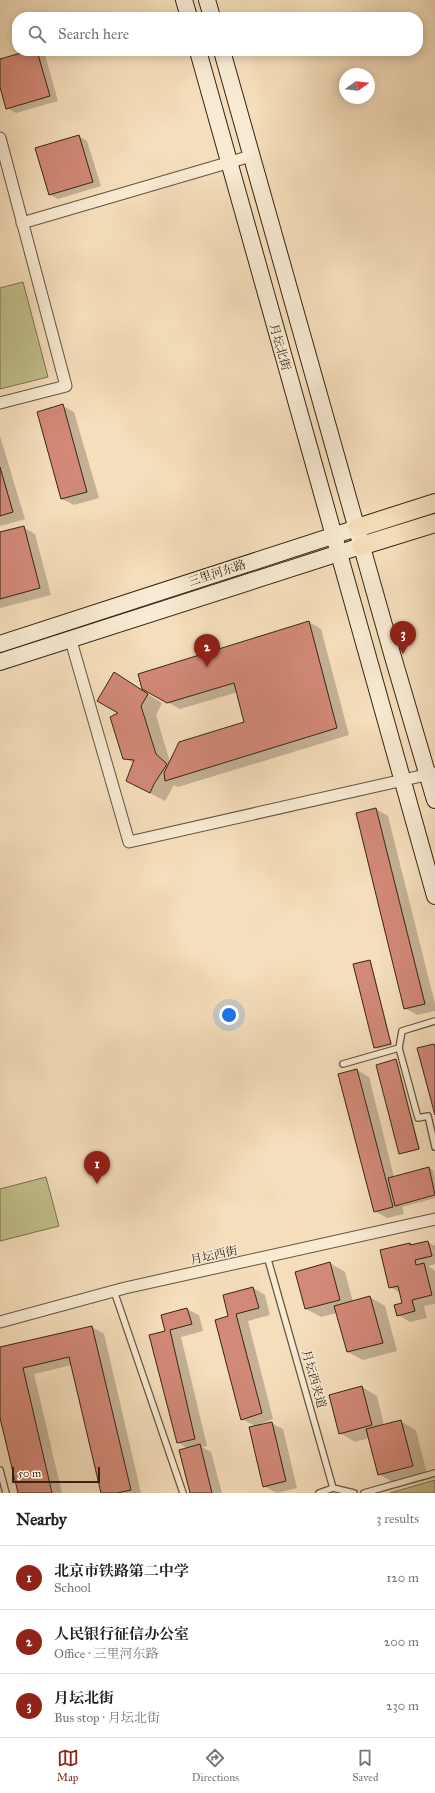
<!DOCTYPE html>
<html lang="en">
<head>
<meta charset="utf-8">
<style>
	:root { --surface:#fff; --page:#f6f6f6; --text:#222; --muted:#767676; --line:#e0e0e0; --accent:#8f2418 }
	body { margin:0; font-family:"IM FELL Great Primer","Noto Serif SC",serif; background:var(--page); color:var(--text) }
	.compass { position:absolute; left:339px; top:68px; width:36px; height:36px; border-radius:50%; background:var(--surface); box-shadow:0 2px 10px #0003; rotate:75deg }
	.scale { position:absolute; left:12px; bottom:10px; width:88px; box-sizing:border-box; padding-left:4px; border:2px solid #362516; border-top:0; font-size:11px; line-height:14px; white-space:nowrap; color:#362516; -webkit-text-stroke:3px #f8ead3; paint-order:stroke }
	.you { position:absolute; left:229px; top:1015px; width:14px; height:14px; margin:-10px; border:3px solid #fff; border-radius:50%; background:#1a73e8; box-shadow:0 0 0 6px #1a73e833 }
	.badge { display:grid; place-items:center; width:26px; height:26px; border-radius:50%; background:var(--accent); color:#fff; font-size:13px; font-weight:700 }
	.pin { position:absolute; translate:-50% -33px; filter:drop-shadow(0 1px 2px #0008) }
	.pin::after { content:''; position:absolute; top:21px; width:14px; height:12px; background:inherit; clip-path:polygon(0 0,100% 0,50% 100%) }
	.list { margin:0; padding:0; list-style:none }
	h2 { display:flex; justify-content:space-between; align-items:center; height:52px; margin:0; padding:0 16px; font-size:17px }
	h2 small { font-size:13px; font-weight:400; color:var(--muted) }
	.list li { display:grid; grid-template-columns:26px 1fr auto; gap:12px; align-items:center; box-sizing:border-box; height:64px; padding:0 16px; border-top:1px solid var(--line) }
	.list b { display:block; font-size:15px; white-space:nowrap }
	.list p { margin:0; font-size:13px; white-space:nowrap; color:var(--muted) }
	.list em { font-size:13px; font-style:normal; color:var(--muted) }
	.icon { flex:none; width:22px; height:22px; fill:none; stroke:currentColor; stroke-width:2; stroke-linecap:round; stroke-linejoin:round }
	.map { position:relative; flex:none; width:435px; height:1493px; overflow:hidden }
	.search { position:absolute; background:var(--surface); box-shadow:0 2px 10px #0003; left:12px; right:12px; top:12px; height:44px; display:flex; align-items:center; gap:10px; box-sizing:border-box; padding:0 14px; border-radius:16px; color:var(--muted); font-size:15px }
	.sheet { height:244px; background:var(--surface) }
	nav { display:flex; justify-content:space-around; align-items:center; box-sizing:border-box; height:56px; border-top:1px solid var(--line); background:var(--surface); font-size:11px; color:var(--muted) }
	nav a { display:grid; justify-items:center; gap:2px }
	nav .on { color:var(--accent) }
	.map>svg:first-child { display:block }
	.green { fill:#c1c08c; stroke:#7c7251 }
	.shadow { fill:#0003 }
	.building { fill:#d28977; stroke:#362516 }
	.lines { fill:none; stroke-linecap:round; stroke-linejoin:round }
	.service-casing { stroke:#66533f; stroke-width:8 }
	.minor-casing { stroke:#66533f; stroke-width:13 }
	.secondary-casing { stroke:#362516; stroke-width:18 }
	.primary-casing { stroke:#362516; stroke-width:20 }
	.service { stroke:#f8ead3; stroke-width:5.5 }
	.minor { stroke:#f8ead3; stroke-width:11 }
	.secondary { stroke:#f8ead3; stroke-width:16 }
	.primary { stroke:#f5debb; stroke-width:18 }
	.labels { text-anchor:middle; stroke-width:3; stroke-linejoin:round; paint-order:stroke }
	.street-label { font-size:12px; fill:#362516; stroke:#f8ead3 }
</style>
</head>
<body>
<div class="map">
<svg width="435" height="1493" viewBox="0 0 435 1493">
	<rect width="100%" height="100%" fill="#f5debb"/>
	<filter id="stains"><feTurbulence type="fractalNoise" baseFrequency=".005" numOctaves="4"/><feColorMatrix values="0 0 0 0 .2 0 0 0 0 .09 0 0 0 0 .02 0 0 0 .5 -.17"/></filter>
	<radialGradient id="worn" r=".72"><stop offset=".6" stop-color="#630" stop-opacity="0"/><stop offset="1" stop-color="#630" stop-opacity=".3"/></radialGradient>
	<g class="green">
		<path d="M23 282 48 377 0 389V288Z"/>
		<path d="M46 1177 59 1226 0 1241V1189Z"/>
		<path d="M435 1480V1493H390Z"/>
	</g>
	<g class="shadow">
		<path d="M32 51H38L45 55 58 101 16 113 7 108 0 83V60Z"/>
		<path d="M79 136 87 141 101 186 58 199 49 194Z"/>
		<path d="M63 406 74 412 99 498 74 505 62 499Z"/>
		<path d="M0 436 25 519 1 526 0 525Z"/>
		<path d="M23 527 35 534 51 595 0 608V533Z"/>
		<path d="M309 622 321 629 349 735 178 787 174 785 165 801 127 781 134 763 124 758 120 714 129 682 162 703 156 715 170 762 246 723 238 692 180 709 143 689Z"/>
		<path d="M376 809 388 816 435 1004V1011L417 1015 405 1008Z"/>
		<path d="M370 961 371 962 392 1045 377 1049 375 1048 354 965Z"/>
		<path d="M396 1060 398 1062 420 1149 401 1154 399 1153Z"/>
		<path d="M357 1070 369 1077 394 1177 429 1168 433 1170 435 1178V1194L401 1203V1205L435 1196V1198L402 1207 404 1214 387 1218 375 1211Z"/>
		<path d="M428 1242 435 1246V1264L428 1266 435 1271V1304L424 1306 427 1318 410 1322 398 1315 403 1304 401 1293 390 1287 410 1244 413 1246Z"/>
		<path d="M330 1263 345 1272 353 1302 370 1297 385 1306 397 1351 363 1360 348 1352 337 1313 321 1317 306 1309Z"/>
		<path d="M253 1288 265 1295 270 1315 248 1321 273 1419 261 1424V1425L271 1423 283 1429 297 1488 277 1493 264 1486 255 1426 242 1419 229 1317Z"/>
		<path d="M187 1309 199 1315 203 1331 181 1337 207 1446 202 1447 211 1452 222 1493H191L188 1449 178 1442 166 1332 162 1315Z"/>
		<path d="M92 1327 104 1334 141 1493H102L72 1365 34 1374 62 1493H19L0 1414V1348Z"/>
		<path d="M362 1387 377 1396 384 1425 400 1421 416 1430 427 1474 394 1483 379 1474 369 1438 355 1442 340 1433Z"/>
	</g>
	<g class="building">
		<path d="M28 51H37L50 96 6 109 0 87V59Z"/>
		<path d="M79 135 93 182 49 195 35 148Z"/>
		<path d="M63 404 87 492 61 499 37 412Z"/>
		<path d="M0 467 13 512 0 516Z"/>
		<path d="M24 526 40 588 0 599V532Z"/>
		<path d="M309 621 337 728 165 781 164 773 179 742 244 722 234 683 167 703 142 689 138 674Z"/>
		<path d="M114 672 148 694 141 706 156 754 167 764 154 784 150 793 126 781 134 760 123 759 110 717 118 713 97 701Z"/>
		<path d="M376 808 425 1004 404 1009 356 813Z"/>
		<path d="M370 960 391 1044 374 1048 353 964Z"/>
		<path d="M434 1044 435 1047V1115L417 1048Z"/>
		<path d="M396 1059 419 1149 399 1154 376 1065Z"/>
		<path d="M357 1069 393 1207 374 1212 338 1074Z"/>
		<path d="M429 1167 435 1195 395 1206 388 1178Z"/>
		<path d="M428 1241 432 1256 415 1260 416 1265 424 1263 432 1295 412 1300 415 1311 397 1316 394 1305 402 1303 398 1286 389 1288 380 1250 410 1243V1245Z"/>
		<path d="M330 1262 340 1300 305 1309 295 1272Z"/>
		<path d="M253 1287 259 1308 236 1314 262 1413 241 1420 215 1320 228 1316 223 1295Z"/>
		<path d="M370 1296 383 1343 347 1352 334 1306Z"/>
		<path d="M187 1308 192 1324 170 1330 195 1439 177 1443 149 1335 165 1331 161 1315Z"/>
		<path d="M92 1326 131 1490 117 1493H101L69 1357 23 1368 52 1493H18L0 1418V1347Z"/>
		<path d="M362 1386 372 1425 339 1434 329 1395Z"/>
		<path d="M401 1420 413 1466 378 1475 366 1429Z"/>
		<path d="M272 1422 286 1481 263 1487 249 1427Z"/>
		<path d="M200 1444 212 1493H190L179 1450Z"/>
	</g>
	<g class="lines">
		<g class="service-casing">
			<g id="service">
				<path d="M399 1048 418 1118 428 1116 435 1147"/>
				<path d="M343 1064 399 1048 402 1031 435 1021"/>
				<path d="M267 1256 333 1488"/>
				<path d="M114 1291 183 1493"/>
				<path d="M0 1470 6 1493"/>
				<path d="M333 1488 354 1493"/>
				<path d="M319 1493 333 1488"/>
				<path d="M364 1493 435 1473"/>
			</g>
		</g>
		<g class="minor-casing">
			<g id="minor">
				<path d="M0 138 66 386 0 403"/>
				<path d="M22 223 251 156"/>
				<path d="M71 641 129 842 434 773"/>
				<path d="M0 1322 125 1288 435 1219"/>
			</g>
		</g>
		<g class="secondary-casing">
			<g id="secondary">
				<path d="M184 0 189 17"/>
				<path d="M207 0 212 17"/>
				<path d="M198 51 435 896"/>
				<path d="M222 51 393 657 435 800"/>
				<path d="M0 644 357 528"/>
				<path d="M0 662 361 546"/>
			</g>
		</g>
		<g class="primary-casing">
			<g id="primary">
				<path d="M357 528 435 503"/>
				<path d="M361 546 435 523"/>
			</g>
		</g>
		<use href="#service" class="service"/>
		<use href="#minor" class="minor"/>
		<use href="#secondary" class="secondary"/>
		<use href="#primary" class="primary"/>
	</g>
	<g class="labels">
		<g class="street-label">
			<text transform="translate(280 347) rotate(74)" y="4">月坛北街</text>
			<text transform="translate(217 573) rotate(-18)" y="4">三里河东路</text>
			<text transform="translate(214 1255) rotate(-12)" y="4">月坛西街</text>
			<text transform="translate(314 1379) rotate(74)" y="4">月坛西夹道</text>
		</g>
	</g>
	<rect width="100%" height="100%" filter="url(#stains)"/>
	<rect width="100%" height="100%" fill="url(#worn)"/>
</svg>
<svg class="compass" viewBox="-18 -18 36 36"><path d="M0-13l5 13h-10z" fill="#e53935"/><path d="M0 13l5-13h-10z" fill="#767676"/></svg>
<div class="scale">50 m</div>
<div class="you"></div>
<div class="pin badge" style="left:97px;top:1184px">1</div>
<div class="pin badge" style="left:207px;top:667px">2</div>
<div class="pin badge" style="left:403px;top:654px">3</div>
<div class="search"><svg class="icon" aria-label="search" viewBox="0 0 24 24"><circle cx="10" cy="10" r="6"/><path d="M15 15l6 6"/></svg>Search here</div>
</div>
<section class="sheet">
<h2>Nearby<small>3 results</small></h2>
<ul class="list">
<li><span class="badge">1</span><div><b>北京市铁路第二中学</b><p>School</p></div><em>120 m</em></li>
<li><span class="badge">2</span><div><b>人民银行征信办公室</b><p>Office · 三里河东路</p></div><em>200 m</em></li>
<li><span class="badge">3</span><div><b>月坛北街</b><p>Bus stop · 月坛北街</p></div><em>230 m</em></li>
</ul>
</section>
<nav>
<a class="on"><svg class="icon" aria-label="map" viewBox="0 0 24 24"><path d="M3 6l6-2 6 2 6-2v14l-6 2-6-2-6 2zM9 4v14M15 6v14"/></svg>Map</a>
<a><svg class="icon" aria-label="directions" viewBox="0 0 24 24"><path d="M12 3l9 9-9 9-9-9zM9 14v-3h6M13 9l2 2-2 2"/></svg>Directions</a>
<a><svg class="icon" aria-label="saved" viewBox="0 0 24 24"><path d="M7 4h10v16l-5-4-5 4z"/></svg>Saved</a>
</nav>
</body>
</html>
